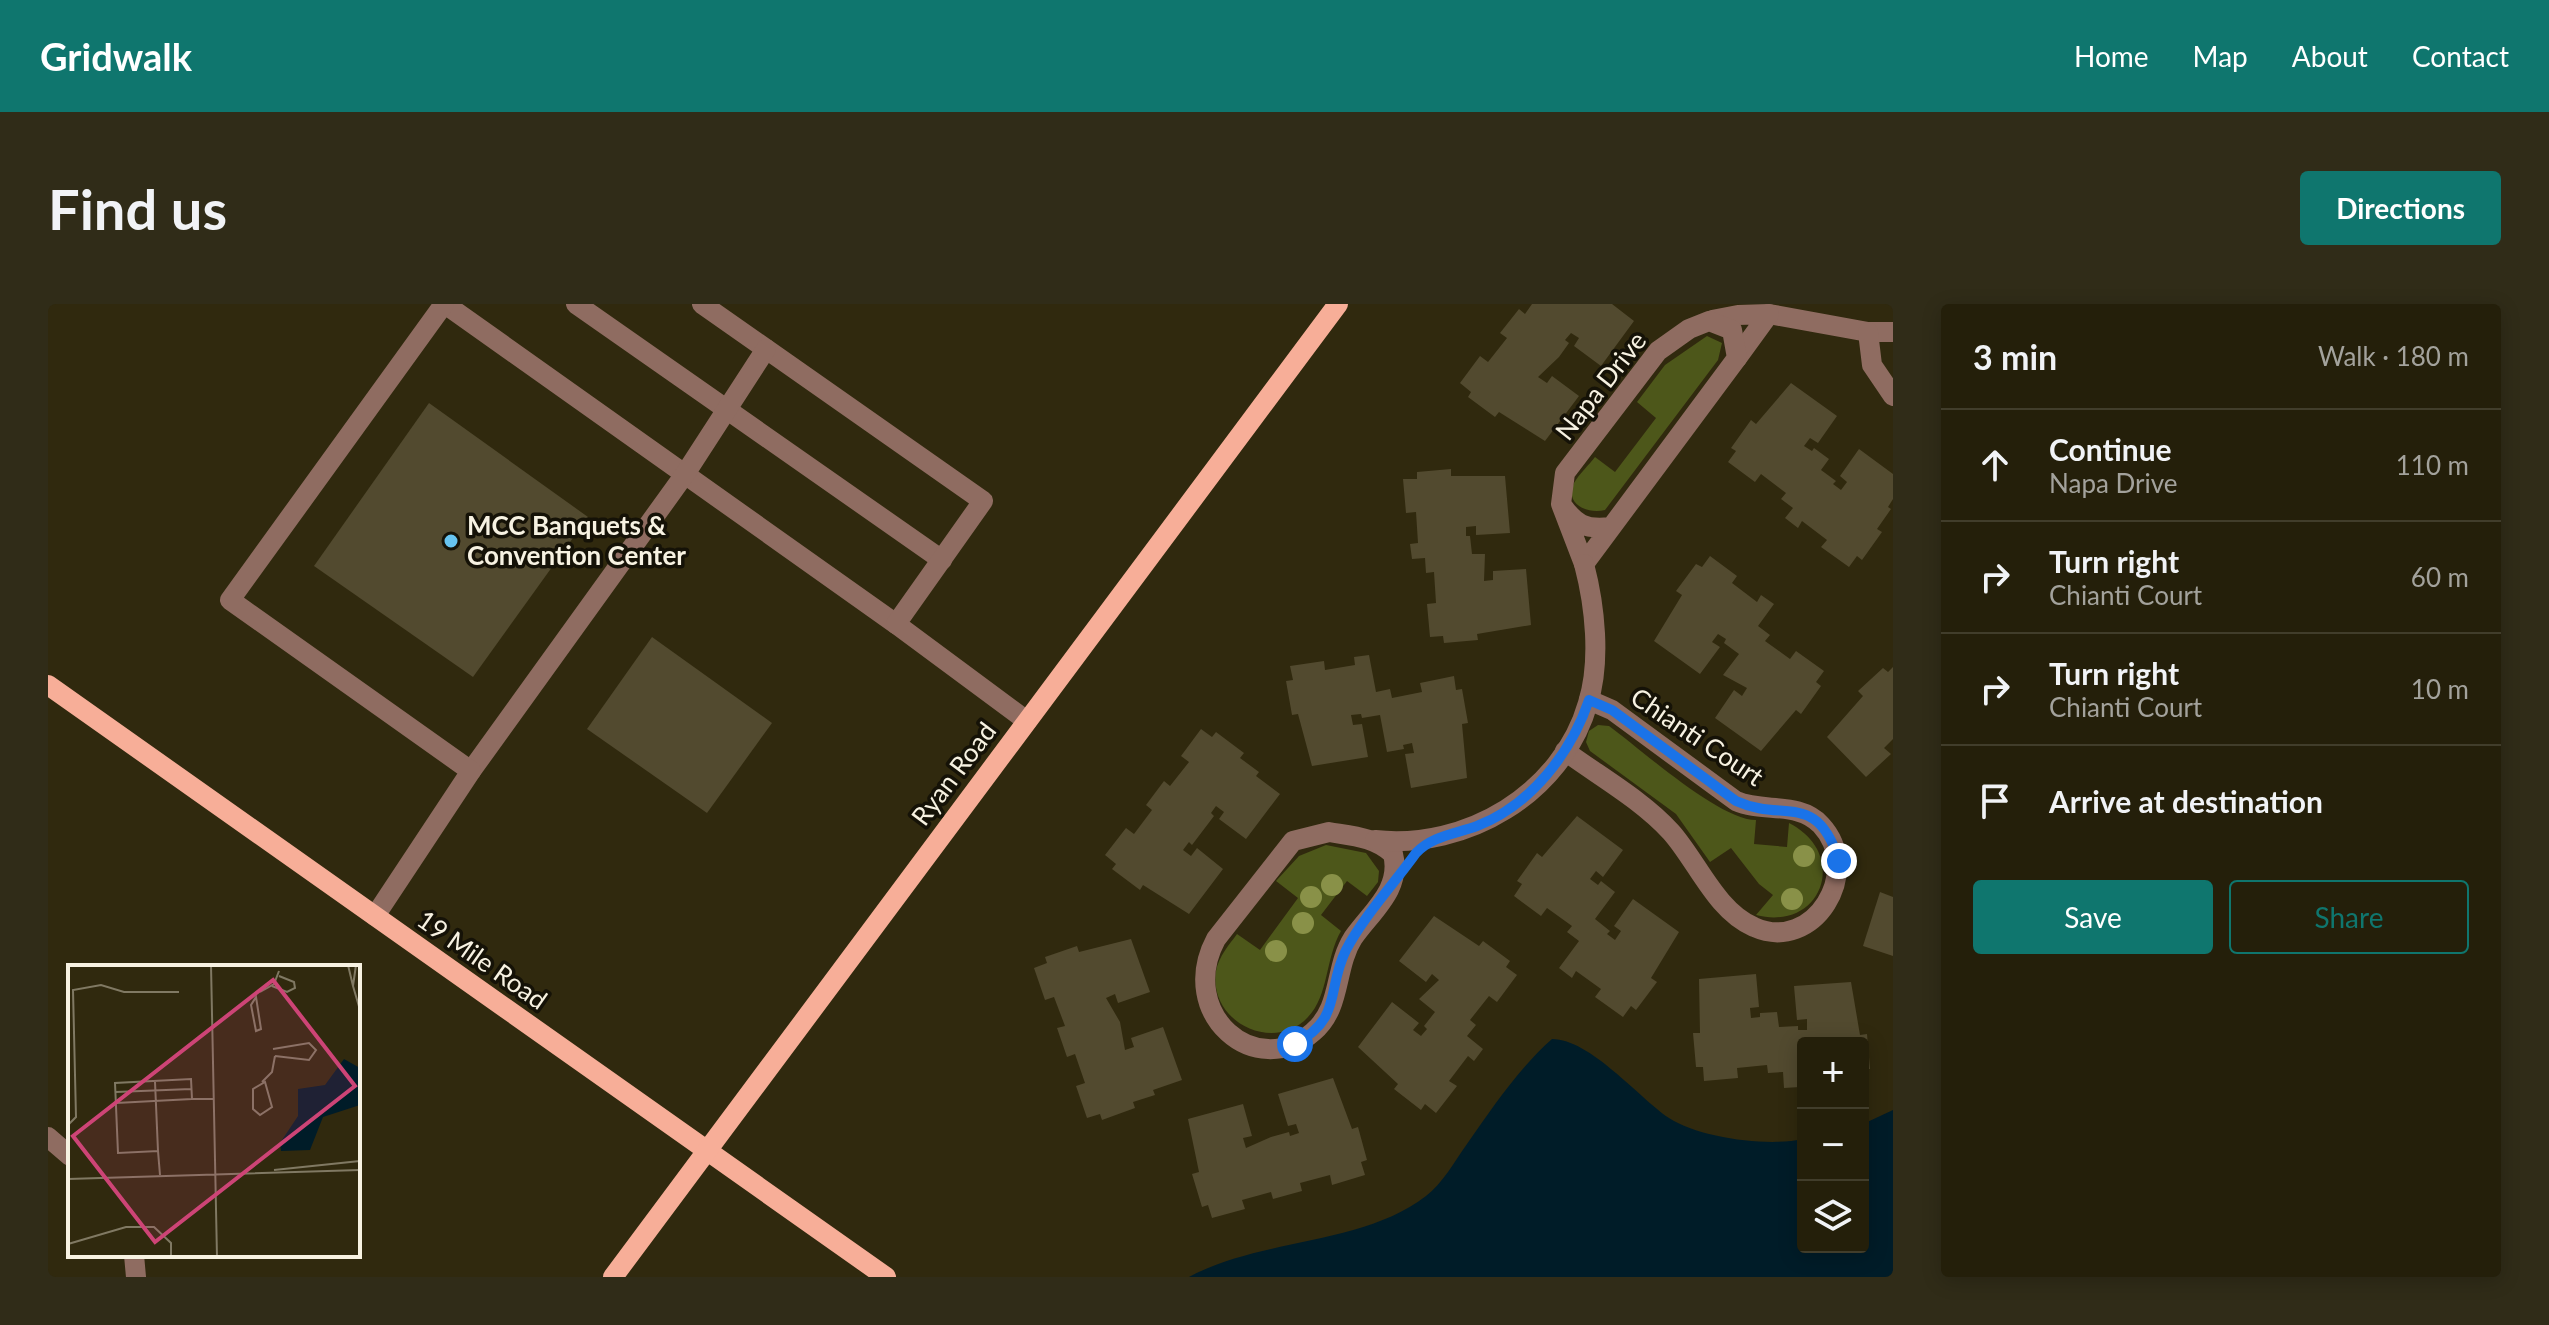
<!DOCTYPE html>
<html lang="en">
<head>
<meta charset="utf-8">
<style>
	:root { --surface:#241f0a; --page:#302c18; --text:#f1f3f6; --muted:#a3a29c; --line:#413d2b; --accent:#0f766e }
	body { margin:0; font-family:Lato,sans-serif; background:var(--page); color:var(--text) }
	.controls { position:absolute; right:24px; bottom:24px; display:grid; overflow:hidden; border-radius:8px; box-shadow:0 4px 20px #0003 }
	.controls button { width:72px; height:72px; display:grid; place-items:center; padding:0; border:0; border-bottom:2px solid var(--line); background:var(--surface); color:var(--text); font:40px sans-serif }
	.stop { position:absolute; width:24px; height:24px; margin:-18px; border:6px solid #1a73e8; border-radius:50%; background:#fff }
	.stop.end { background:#1a73e8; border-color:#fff; box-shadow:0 2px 8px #0008 }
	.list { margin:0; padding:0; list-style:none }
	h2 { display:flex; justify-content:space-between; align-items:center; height:104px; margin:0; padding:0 32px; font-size:34px }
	h2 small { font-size:26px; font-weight:400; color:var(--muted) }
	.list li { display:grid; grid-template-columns:52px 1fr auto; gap:24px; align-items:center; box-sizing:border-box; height:112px; padding:0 32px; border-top:2px solid var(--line) }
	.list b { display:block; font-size:30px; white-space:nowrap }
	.list p { margin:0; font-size:26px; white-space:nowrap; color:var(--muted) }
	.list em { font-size:26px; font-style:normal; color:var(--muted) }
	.actions { display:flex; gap:16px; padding:24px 32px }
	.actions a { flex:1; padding:18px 0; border:2px solid var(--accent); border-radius:8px; text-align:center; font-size:28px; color:var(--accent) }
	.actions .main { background:var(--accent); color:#fff }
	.icon { flex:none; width:44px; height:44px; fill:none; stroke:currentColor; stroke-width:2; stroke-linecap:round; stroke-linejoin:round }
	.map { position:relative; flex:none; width:1845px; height:973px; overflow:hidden; border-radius:8px }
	header { display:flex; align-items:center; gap:48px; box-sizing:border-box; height:112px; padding:0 40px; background:var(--accent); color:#fff }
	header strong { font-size:38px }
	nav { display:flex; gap:44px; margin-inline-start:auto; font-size:28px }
	.intro { display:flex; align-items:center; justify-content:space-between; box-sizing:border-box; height:192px; padding:0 48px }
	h1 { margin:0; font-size:56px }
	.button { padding:20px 36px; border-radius:8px; background:var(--accent); color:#fff; font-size:28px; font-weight:700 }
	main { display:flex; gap:48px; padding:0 48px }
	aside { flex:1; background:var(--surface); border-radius:8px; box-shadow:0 4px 20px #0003 }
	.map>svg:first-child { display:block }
	.green { fill:#4d571a }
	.water { fill:#001c28 }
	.building { fill:#524a2f }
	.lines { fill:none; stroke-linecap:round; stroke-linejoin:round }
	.minor { stroke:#8f6c61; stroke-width:20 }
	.major { stroke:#f7ae98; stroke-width:20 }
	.tree { fill:#899148 }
	.route { stroke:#1a73e8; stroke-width:10 }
	.poi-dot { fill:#67c4f0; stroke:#151207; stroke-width:3 }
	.labels { text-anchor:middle; stroke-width:7; stroke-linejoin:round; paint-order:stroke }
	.street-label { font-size:26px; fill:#f7f2e2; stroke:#151207 }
	.poi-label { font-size:26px; font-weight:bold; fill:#f7f2e2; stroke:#151207; text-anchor:start }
	.inset-road { fill:none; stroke:#807963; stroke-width:2 }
	.view { fill:#cd4476; fill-opacity:0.15; stroke:#cd4476; stroke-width:4 }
	.inset-edge { fill:none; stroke:#f7f2e2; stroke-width:4 }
</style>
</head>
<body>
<header>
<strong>Gridwalk</strong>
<nav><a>Home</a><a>Map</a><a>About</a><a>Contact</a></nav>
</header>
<div class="intro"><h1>Find us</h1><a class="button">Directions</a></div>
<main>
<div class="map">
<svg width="1845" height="973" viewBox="0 0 1845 973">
	<rect width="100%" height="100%" fill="#30290e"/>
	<g class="green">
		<path d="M1659 32 1674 39 1670 56 1557 206C1540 210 1516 201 1526 179 1531 170 1541 161 1547 153L1567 168 1608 114 1589 98 1617 61Z"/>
		<path d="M1550 421 1561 422C1594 446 1671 516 1708 516L1706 540 1739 543 1741 519C1802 550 1774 628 1708 611L1725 591 1711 580 1683 544 1662 558 1628 510 1542 447 1538 438 1541 427Z"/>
		<path d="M1278 541 1318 549 1331 567 1330 578 1319 592 1299 577 1273 611 1293 627C1277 655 1281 691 1260 713 1226 750 1160 718 1168 667 1171 652 1181 641 1189 630L1212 646 1250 594 1228 577 1251 552Z"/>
	</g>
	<path class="water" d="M1504 735C1542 735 1590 793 1621 814 1651 834 1721 843 1755 835V943H1815V820L1845 806V973H1141C1213 934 1315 941 1378 892 1394 880 1407 857 1419 840 1444 804 1472 763 1504 735Z"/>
	<g class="building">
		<path d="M1484 0H1564L1586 17 1553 62 1526 42 1531 34 1523 29 1517 36 1521 39 1511 53 1490 73 1499 79 1504 72 1531 92 1497 137 1451 108 1447 113 1420 93 1423 88 1412 79 1432 52 1440 58 1459 34 1452 29 1471 5 1477 10Z"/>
		<path d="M1743 79 1789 112 1770 139 1762 134 1756 142 1764 147 1766 144 1781 155 1773 166 1788 177 1785 180 1793 186 1799 178 1792 172 1811 145 1845 170V195L1840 203 1843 205 1829 225 1834 228 1814 256 1809 252 1801 263 1773 243 1779 236 1754 217 1750 224 1737 214 1745 204 1733 195 1738 189 1713 170 1707 178 1680 158 1688 147 1683 144 1703 116 1708 120Z"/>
		<path d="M381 99 540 213 425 373 266 262Z"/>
		<path d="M1403 165V172H1457L1462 229 1428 231V222L1418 223V232H1422L1424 250H1437L1436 277 1445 276V267L1478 265 1483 321 1429 330 1430 336 1396 339 1395 332 1382 333 1379 300 1388 299 1386 268 1378 269 1377 254 1364 255 1362 240 1370 239 1368 208 1358 209 1355 175H1369V168Z"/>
		<path d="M1662 252 1689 272 1684 279 1709 298 1713 291 1726 300 1710 322 1722 331 1717 337 1742 355 1748 347 1776 367 1768 378 1773 382 1753 410 1748 406 1713 447 1667 414 1686 386 1694 392 1699 384 1675 371 1691 350 1676 339 1678 335 1670 330 1664 338 1672 343 1652 370 1606 337 1634 291 1628 287 1648 260 1654 263Z"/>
		<path d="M604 333 724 419 659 509 539 425Z"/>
		<path d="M1321 351 1328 388 1342 385 1344 394 1374 388 1372 379 1406 372 1408 386 1414 385 1420 419 1414 420 1419 474 1363 484 1357 450 1366 449 1364 439 1355 441 1356 445 1339 448 1332 411 1314 414 1313 410 1303 411 1305 421 1314 420 1320 453 1264 462 1250 410 1244 411 1238 377 1245 376 1242 362 1276 357 1277 366 1307 361 1306 353Z"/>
		<path d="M1845 363V435L1836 444 1843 450 1818 473 1779 433 1815 392 1810 387 1835 364 1840 368Z"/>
		<path d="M1153 425 1164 433 1168 428 1196 449 1192 454 1211 468 1208 472 1232 490 1198 535 1171 515 1176 508 1168 502 1163 509 1166 512 1144 541 1141 538 1135 546 1143 552 1149 544 1175 565 1141 610 1095 581 1092 586 1064 565 1068 560 1057 551 1078 524 1086 530 1104 506 1098 501 1116 477 1122 482 1141 458 1133 452Z"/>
		<path d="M1529 512 1575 546 1555 573 1548 567 1542 575 1550 581 1553 577 1567 588 1547 615 1562 627 1559 630 1567 636 1573 627 1566 622 1585 595 1631 628 1603 674 1609 678 1588 706 1583 702 1575 713 1547 693 1553 685 1528 667 1524 674 1511 664 1531 637 1519 628 1524 622 1499 604 1493 612 1466 592 1474 580 1469 577 1489 549 1494 553Z"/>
		<path d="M1832 588 1845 593V652L1815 642Z"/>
		<path d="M1386 612 1431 642 1435 637 1462 657 1458 663 1469 671 1449 698 1441 692 1422 716 1428 721 1419 732 1435 745 1426 757 1420 752 1401 777 1409 782 1388 809 1377 800 1373 806 1346 785 1350 780 1310 743 1344 698 1371 719 1365 726 1373 732 1379 725 1376 722 1387 708 1371 695 1391 676 1384 670 1378 678 1351 657Z"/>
		<path d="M1083 635 1102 688 1070 699 1067 690 1058 694 1072 718 1077 746 1086 743 1083 734 1115 723 1134 776 1105 786 1107 791 1085 798 1087 804 1054 816 1052 810 1039 814 1028 782 1037 779 1027 750 1019 753 1009 724 1017 722 1006 693 997 696 986 664 999 659 997 653 1029 642 1031 648Z"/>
		<path d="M1708 670 1711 703 1702 704 1703 714 1712 713V709L1729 708 1731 723 1750 722V726H1759V715L1749 716 1746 682 1803 678 1812 731 1819 730 1822 765H1815V739H1755L1752 783 1736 784 1735 768 1720 769 1719 761 1689 764 1690 774 1656 777 1655 763H1648L1645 729H1652L1651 675Z"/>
		<path d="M1285 774 1304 825 1310 823 1319 856 1313 858 1317 871 1284 881 1282 871 1252 879 1254 887 1225 895 1223 888 1194 896 1197 905 1164 914 1160 901 1154 903 1144 870 1151 868 1140 815 1195 800 1204 832 1195 834 1198 844 1223 833 1241 828 1242 832 1251 829 1248 820 1240 822 1230 790Z"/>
	</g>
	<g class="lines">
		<g class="minor">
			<path d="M397 0 848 320"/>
			<path d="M528 0 894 256"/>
			<path d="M654 0 935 197 848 320 979 417"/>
			<path d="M1721 10 1820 28H1845"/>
			<path d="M1664 16 1690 11 1721 10 1689 54"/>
			<path d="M1820 28 1824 61 1845 92"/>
			<path d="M1513 200 1536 260 1689 54 1684 26 1661 17 1641 25 1610 47 1517 169 1513 200C1527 220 1537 226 1562 223"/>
			<path d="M1517 447C1551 472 1594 496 1623 528 1649 557 1668 607 1706 623 1766 650 1816 567 1773 521 1751 497 1715 509 1688 497L1564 406 1541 396"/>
			<path d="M423 467 637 170 718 45"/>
			<path d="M1281 528C1305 532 1327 533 1345 550 1354 585 1324 607 1305 634 1286 664 1294 704 1265 728 1208 778 1128 710 1168 635L1245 537Z"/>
			<path d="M1327 536C1418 546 1514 490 1540 399 1553 357 1547 302 1536 260"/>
			<path d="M327 612 423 467 182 296 396 0"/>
			<path d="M0 833 22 852"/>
			<path d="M86 951 88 973"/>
		</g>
		<g class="major">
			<path d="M0 381 838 973"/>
			<path d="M565 973 1290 0"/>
		</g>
	</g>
	<g class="tree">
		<circle cx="1756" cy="552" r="11"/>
		<circle cx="1284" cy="581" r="11"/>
		<circle cx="1263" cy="593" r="11"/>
		<circle cx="1744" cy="595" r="11"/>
		<circle cx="1255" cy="619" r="11"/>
		<circle cx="1228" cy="647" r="11"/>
	</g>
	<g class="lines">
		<path class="route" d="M1247 740C1295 714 1278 686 1298 646 1316 612 1345 581 1368 549 1384 532 1407 530 1429 522 1483 501 1523 449 1541 396L1564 406 1688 497C1736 519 1769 486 1791 557"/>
	</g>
	<circle class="poi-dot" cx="403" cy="237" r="8"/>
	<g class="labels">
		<g class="street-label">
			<text transform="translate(1553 82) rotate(-52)" y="9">Napa Drive</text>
			<text transform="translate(1649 433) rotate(34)" y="9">Chianti Court</text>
			<text transform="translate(906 470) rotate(-53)" y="9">Ryan Road</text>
			<text transform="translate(434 656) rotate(35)" y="9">19 Mile Road</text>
		</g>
		<g class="poi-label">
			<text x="419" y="231">MCC Banquets &amp;<tspan x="419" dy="30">Convention Center</tspan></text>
		</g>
	</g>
	<g transform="translate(20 661)">
		<rect width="292" height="292" fill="#30290e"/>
		<path d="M276 94 292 103V140L255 152 242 185 213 186 212 178 230 151V124L257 120Z" fill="#001c28"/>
		<path class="inset-road" d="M143 0 149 292M280 0 285 21 288 0M204 21 219 27 227 23 226 17 211 11M285 21 292 45M192 27 206 19 211 6M188 32 193 64 188 66 183 40ZM205 84 241 78 248 85 241 95 207 91M87 117 90 186M194 117 204 107 207 91M197 117 204 142 192 150 185 144V124ZM48 127 123 124M48 138 124 134M0 160 8 152 5 25 33 20 56 27H111M206 205 292 196M92 210 90 186 50 188 47 118 123 114 124 134H146M0 214 292 205M0 279 58 262H86L103 278V292"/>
		<path class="view" d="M205 15 287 121 87 277 5 171Z"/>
		<rect width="292" height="292" class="inset-edge"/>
	</g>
</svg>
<div class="controls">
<button>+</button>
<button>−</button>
<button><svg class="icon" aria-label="layers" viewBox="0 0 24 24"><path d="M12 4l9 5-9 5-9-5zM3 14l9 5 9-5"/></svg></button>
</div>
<div class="stop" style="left:1247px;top:740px"></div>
<div class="stop end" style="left:1791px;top:557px"></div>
</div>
<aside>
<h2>3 min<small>Walk · 180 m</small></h2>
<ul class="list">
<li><svg class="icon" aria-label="ahead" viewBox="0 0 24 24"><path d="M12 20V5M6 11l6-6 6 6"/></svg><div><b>Continue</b><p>Napa Drive</p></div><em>110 m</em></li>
<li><svg class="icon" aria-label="right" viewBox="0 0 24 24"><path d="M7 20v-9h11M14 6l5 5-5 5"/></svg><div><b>Turn right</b><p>Chianti Court</p></div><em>60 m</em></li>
<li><svg class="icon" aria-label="right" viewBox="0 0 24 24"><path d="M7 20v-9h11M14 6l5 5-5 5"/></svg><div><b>Turn right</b><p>Chianti Court</p></div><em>10 m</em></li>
<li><svg class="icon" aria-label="arrive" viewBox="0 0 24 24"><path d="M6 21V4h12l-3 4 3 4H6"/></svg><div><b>Arrive at destination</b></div></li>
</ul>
<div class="actions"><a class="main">Save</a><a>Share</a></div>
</aside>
</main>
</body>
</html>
